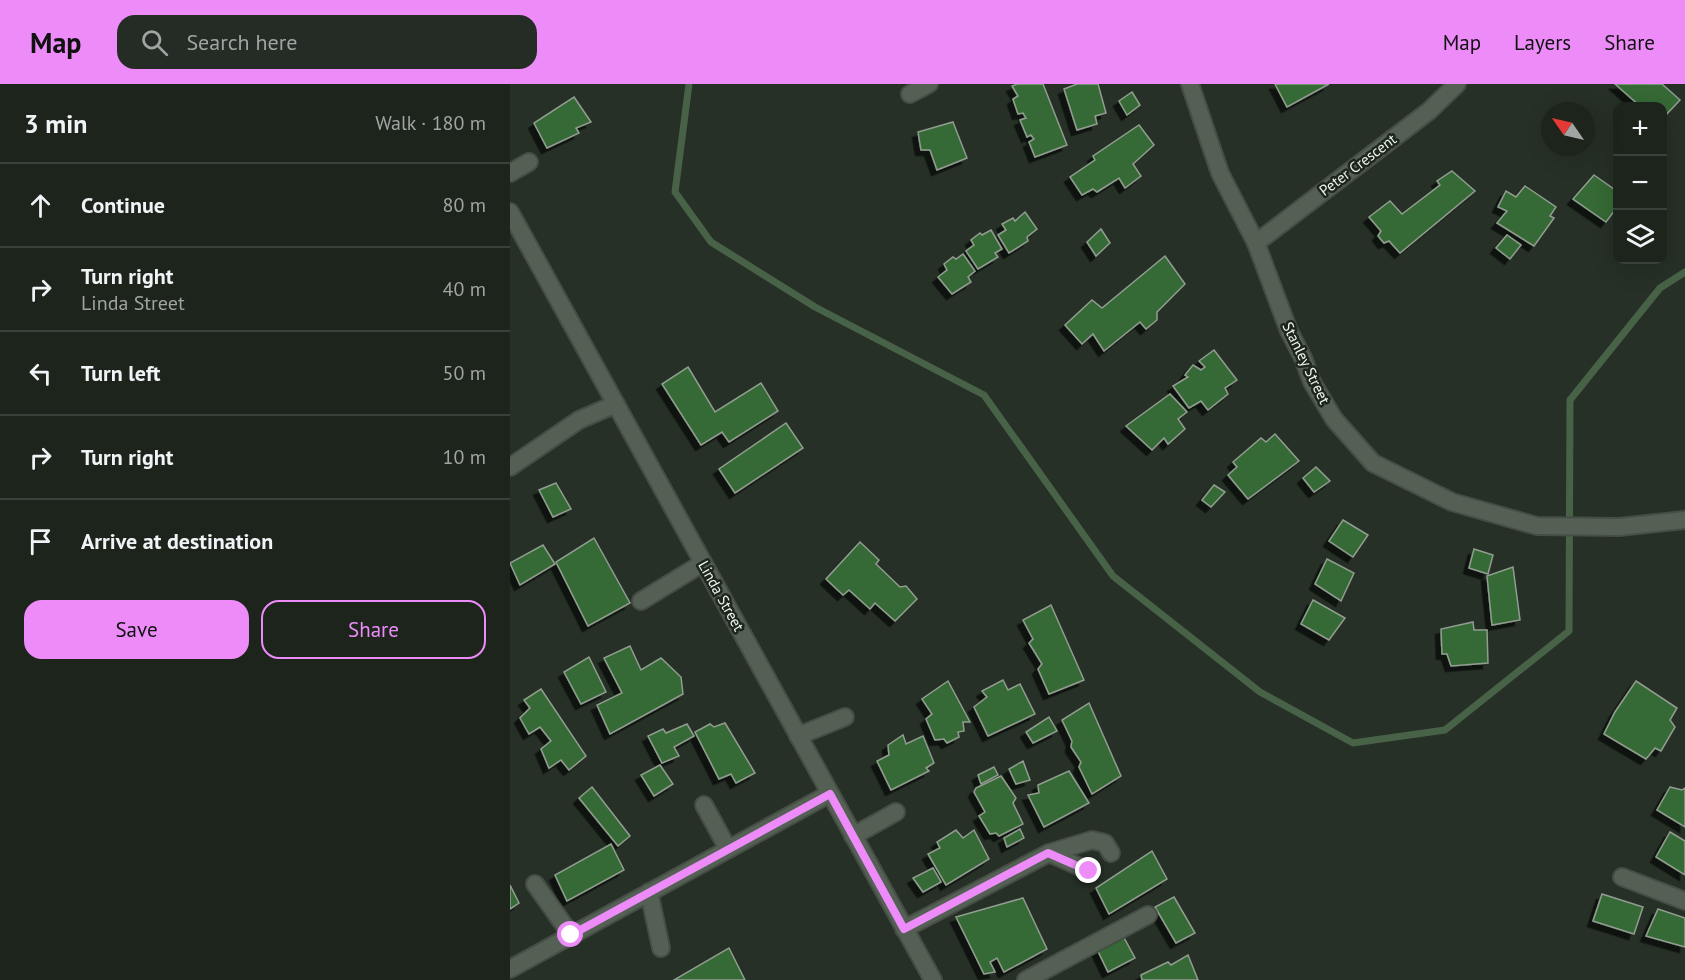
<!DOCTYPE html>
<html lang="en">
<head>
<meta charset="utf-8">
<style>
	:root { --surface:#1c241c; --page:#252c25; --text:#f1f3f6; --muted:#a0a4a3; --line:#3a413b; --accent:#ed8cf9 }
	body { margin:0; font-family:"PT Sans",sans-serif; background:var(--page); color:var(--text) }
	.controls { position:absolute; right:18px; top:18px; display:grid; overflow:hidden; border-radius:12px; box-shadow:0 6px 24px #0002 }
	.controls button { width:54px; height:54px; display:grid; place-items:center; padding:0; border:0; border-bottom:2px solid var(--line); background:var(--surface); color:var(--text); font:30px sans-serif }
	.compass { position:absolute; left:1031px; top:18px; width:54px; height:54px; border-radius:50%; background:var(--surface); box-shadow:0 6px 24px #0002; rotate:304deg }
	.stop { position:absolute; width:18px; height:18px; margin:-14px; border:4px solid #ed8cf9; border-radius:50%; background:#fff }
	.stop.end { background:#ed8cf9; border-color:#fff; box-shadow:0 2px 6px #0008 }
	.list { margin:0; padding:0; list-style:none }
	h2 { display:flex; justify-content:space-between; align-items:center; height:78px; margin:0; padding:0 24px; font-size:26px }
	h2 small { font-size:20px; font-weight:400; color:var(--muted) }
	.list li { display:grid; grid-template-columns:39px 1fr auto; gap:18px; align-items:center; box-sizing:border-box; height:84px; padding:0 24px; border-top:2px solid var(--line) }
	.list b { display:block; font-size:22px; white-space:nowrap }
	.list p { margin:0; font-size:20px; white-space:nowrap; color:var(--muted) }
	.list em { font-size:20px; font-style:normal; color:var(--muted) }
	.actions { display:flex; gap:12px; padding:18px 24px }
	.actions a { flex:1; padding:14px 0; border:2px solid var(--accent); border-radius:18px; text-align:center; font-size:21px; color:var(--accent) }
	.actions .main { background:var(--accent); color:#111 }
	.icon { flex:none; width:33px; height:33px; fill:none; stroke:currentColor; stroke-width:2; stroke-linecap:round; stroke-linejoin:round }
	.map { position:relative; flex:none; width:1175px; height:896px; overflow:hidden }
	header { display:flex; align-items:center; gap:36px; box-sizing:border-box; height:84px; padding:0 30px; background:var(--accent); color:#111 }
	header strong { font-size:28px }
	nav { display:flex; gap:33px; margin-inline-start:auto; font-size:21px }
	.search { width:420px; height:54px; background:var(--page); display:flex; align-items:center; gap:15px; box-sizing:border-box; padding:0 21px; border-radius:18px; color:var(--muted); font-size:22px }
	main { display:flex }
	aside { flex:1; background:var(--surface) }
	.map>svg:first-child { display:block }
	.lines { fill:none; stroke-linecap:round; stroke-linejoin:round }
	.stream { stroke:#486248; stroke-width:7 }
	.building { fill:#366935; stroke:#919d90; stroke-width:1.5; filter:url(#shadow) }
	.minor-casing { stroke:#454d45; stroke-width:20 }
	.minor { stroke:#556055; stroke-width:16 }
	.route { stroke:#ed8cf9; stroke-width:8 }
	.labels { text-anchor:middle; stroke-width:5; stroke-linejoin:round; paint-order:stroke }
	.street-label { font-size:15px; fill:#f0f6f0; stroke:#1d261c }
</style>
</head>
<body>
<header>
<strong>Map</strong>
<div class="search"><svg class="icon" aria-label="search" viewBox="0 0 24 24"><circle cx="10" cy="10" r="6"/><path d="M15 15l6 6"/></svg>Search here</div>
<nav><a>Map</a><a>Layers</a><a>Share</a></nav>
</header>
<main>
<aside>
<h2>3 min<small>Walk · 180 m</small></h2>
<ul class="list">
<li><svg class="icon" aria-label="ahead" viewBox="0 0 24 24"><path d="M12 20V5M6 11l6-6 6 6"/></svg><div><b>Continue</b></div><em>80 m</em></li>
<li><svg class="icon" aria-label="right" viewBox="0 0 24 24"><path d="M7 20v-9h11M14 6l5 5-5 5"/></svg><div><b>Turn right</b><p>Linda Street</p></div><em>40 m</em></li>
<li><svg class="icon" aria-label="left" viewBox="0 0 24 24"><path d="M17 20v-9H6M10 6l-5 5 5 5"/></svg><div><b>Turn left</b></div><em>50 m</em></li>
<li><svg class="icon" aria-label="right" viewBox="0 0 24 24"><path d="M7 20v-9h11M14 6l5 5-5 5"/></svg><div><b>Turn right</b></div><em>10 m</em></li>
<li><svg class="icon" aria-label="arrive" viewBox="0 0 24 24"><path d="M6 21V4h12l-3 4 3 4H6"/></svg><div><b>Arrive at destination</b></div></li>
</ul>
<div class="actions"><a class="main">Save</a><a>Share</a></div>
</aside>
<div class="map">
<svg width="1175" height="896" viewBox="0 0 1175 896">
	<defs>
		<filter id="shadow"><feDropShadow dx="-5.5" dy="5.5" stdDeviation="0" flood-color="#0009"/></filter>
	</defs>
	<rect width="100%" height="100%" fill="#263026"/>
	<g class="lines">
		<path class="stream" d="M179 0 165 108 201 158 305 223 474 311 603 492 750 608 843 659 935 646 1059 547 1060 316 1150 204 1175 188"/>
	</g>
	<g class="building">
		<path d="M507 0H533L557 61 525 73 519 58 524 55 521 51 517 53 510 36 516 34 513 29 508 30 503 15 508 12 502 2Z"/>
		<path d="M567 0H588L596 29 585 32 587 40 567 46 554 5Z"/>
		<path d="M765 0H819L777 23Z"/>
		<path d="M1105 0H1152L1170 16 1152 35V22H1130Z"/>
		<path d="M622 8 630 21 617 31 609 17Z"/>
		<path d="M64 13 81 38 66 44 69 49 37 64 24 39Z"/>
		<path d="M443 38 457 74 427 86 420 66H411L408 48Z"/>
		<path d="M629 41 644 61 623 80 631 92 615 104 609 94 587 108 583 105 572 111 560 93 585 76 583 72Z"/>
		<path d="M942 87 965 107 890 169 879 157 874 159 868 152 871 147 859 133 880 117 892 130 930 101 927 97Z"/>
		<path d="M1084 91 1108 108V122L1096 138 1063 115Z"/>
		<path d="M1015 102 1046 123 1040 132 1044 134 1024 162 987 139 997 127 988 123 996 107 1006 113Z"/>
		<path d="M515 128 527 145 517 153 518 157 499 169 488 151 496 146 492 140 503 134 505 137Z"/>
		<path d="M591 145 600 159 586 172 577 158Z"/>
		<path d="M481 146 492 165 485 169 488 173 468 185 456 167 464 161 461 156 470 149 472 151Z"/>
		<path d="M997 151 1011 161 1000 175 986 164Z"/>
		<path d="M453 170 465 187 458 193 461 198 442 210 428 193 437 186 434 180 443 173 446 175Z"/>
		<path d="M655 172 675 200 647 228V236L636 245 630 238 594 267 583 250 572 260 555 241 582 216 592 224Z"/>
		<path d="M704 266 727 296 715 304 718 310 698 326 691 317 679 324 663 302 678 293 675 291 683 281 691 286 695 283 689 277Z"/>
		<path d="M178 283 205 328 251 299 268 327 219 358 212 348 191 361 152 300Z"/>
		<path d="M660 310 677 328 668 335 675 345 658 360 654 354 642 366 616 342Z"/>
		<path d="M276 339 293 364 225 409 209 385Z"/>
		<path d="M765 350 789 377 738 415 718 391 727 383 723 378 751 354 756 358Z"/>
		<path d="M806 383 820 397 804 408 793 394Z"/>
		<path d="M46 399 61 425 43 433 29 406Z"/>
		<path d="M704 401 715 408 701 423 692 416Z"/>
		<path d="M833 436 858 451 843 473 819 457Z"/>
		<path d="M84 454 120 519 78 542 46 478Z"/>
		<path d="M350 458 369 476 366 480 390 503 396 502 407 515 385 537 365 519 360 525 339 506 333 511 316 495Z"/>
		<path d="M33 461 45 480 10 501 0 479Z"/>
		<path d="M964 465 983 471 978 490 959 484Z"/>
		<path d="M817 475 844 489 831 517 805 500Z"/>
		<path d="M1003 483 1010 536 982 541 977 492Z"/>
		<path d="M803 516 835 534 819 556 791 540Z"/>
		<path d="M541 521 574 596 539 610 528 585 532 580 519 559 523 555 513 536Z"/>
		<path d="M963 538 964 546H977L978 579 941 582 937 570H932L931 545Z"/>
		<path d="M120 562 131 586 151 574 171 593 173 610 100 650 87 621 112 609 94 574Z"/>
		<path d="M79 573 96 608 71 620 54 588Z"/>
		<path d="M493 596 498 606 510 600 525 630 478 652 464 623 477 613 472 607Z"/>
		<path d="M438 597 460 638H453L454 647 448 648 449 653 437 659 434 655 425 656 416 635 422 630 412 615Z"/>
		<path d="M1126 597 1167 624 1160 636 1165 643 1151 667 1145 664 1136 675 1094 650 1105 628Z"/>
		<path d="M31 605 76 672 59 686 51 676 39 684 31 665 41 657 30 643 19 650 10 634 20 624 14 616Z"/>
		<path d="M579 619 611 692 582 710 569 683 571 678 561 663 562 657 552 636Z"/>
		<path d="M539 633 547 647 523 659 516 648Z"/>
		<path d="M215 639 245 689 226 699 221 690 209 695 185 648 200 640 204 643Z"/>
		<path d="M177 640 184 652 164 663 169 672 152 679 138 652 153 645 156 649Z"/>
		<path d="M393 651 396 660 413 652 424 679 416 684 419 687 381 706 367 677 379 671 378 661Z"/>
		<path d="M513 677 520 696 506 700 499 685Z"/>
		<path d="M150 681 163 700 144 712 131 691Z"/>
		<path d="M484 683 488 691 471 700 468 691Z"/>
		<path d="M559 687 579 719 534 743 518 711 529 709 528 701Z"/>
		<path d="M491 692 506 714 503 719 513 740 489 752 486 749 480 750 469 732 475 728 464 708 466 704Z"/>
		<path d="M82 703 120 752 108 762 69 714Z"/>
		<path d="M1160 703 1172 706 1175 704V743L1147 726Z"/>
		<path d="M510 745 514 754 497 763 494 754Z"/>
		<path d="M446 746 453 754 464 746 479 775 436 801 418 770 430 764 427 758Z"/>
		<path d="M1160 748 1175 757V791L1146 773Z"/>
		<path d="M101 760 114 786 57 817 45 791Z"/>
		<path d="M642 767 657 795 599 830 586 804Z"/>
		<path d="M423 784 431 798 413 808 403 794Z"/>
		<path d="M0 801 9 819 0 825Z"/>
		<path d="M1092 810 1133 823 1124 850 1083 837Z"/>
		<path d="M664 813 685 849 666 859 645 823Z"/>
		<path d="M513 814 537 865 494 888 487 874 480 878 485 888 474 890 446 833Z"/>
		<path d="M1148 825 1175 834V863L1136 852Z"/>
		<path d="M612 850 625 874 598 888 586 863Z"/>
		<path d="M219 864 235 896H164Z"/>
		<path d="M678 871 688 896H632L631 891 658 878 661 881Z"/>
	</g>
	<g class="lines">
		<g class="minor-casing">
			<g id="minor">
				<path d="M680 0 710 89 746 159 779 247 793 274 802 298 824 335 863 379 942 418 1027 442 1109 443 1175 436"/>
				<path d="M400 10 419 0"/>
				<path d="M0 89 19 78"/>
				<path d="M0 128 423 896"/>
				<path d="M746 159 919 27 947 0"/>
				<path d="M0 383 69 336 106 320"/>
				<path d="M131 517 193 479"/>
				<path d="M288 652 335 633"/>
				<path d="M194 721 218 765"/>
				<path d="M343 752 386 728"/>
				<path d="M539 769 582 756 595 759 601 769"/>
				<path d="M1112 793 1175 817"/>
				<path d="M25 800 61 851"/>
				<path d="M139 808 151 864"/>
				<path d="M394 845 539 769 579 787"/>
				<path d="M0 885 319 710"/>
				<path d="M516 896 638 831"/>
			</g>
		</g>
		<use href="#minor" class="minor"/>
	</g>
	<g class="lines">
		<path class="route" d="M61 851 320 710 394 845 538 769 579 787"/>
	</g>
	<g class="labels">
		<g class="street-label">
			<text transform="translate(848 81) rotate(-37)" y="5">Peter Crescent</text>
			<text transform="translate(796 279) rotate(64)" y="5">Stanley Street</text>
			<text transform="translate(211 512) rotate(61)" y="5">Linda Street</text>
		</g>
	</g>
</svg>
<div class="controls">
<button>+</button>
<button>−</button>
<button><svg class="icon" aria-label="layers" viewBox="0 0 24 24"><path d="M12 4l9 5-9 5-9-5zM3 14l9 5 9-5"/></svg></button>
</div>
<svg class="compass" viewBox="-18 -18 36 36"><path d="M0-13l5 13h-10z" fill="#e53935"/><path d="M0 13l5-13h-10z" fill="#a0a4a3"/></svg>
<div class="stop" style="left:61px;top:851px"></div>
<div class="stop end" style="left:579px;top:787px"></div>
</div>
</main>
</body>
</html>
